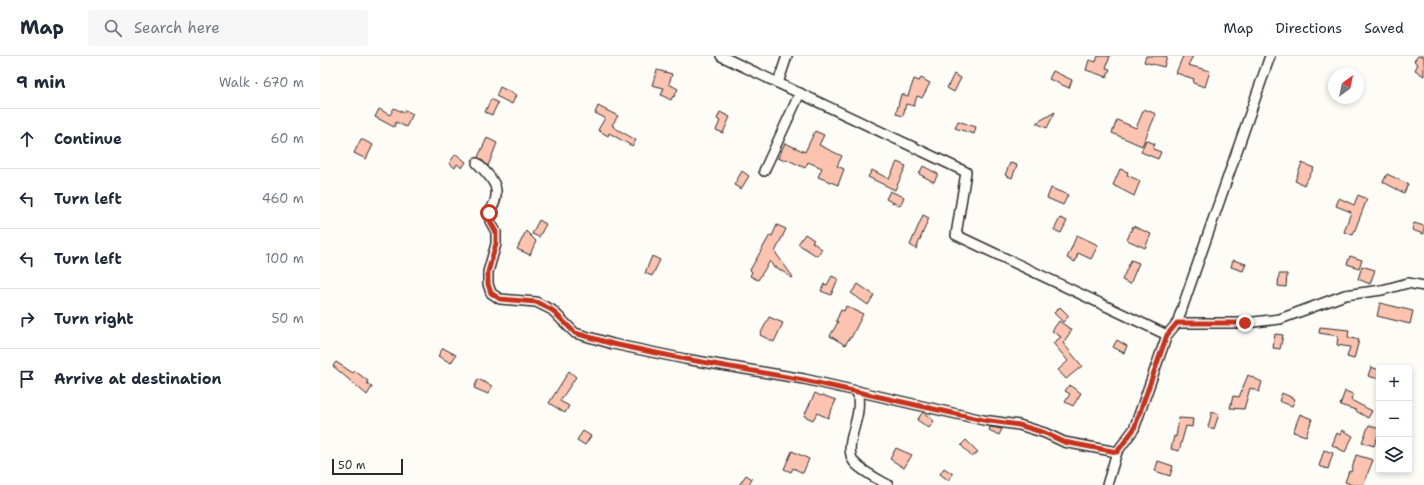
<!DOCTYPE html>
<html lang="en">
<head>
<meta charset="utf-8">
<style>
	:root { --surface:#fff; --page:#f6f6f7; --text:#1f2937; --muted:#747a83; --line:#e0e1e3 }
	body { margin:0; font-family:"Shantell Sans",sans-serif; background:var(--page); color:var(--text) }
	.controls { position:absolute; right:12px; bottom:12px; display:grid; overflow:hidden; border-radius:4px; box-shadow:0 2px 6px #0003 }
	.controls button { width:36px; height:36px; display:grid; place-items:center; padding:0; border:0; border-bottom:1px solid var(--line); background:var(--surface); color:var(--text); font:20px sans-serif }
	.compass { position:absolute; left:1008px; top:12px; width:36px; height:36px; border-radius:50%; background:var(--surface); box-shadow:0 2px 6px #0003; rotate:33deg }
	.scale { position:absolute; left:12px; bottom:10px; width:71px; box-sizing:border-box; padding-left:4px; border:2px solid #2b2b2b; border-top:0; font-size:11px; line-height:14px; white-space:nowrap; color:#2b2b2b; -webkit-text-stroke:3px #fdfcf7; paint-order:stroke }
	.stop { position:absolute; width:12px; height:12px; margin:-9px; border:3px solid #c8321e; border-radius:50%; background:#fff }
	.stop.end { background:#c8321e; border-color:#fff; box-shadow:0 1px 4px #0008 }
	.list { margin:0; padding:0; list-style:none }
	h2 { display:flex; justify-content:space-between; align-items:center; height:52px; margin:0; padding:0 16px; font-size:17px }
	h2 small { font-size:13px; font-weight:400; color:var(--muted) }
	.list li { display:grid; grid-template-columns:26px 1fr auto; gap:12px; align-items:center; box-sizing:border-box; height:60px; padding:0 16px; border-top:1px solid var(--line) }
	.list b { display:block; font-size:15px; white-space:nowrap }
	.list em { font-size:13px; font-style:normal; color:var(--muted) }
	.icon { flex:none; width:22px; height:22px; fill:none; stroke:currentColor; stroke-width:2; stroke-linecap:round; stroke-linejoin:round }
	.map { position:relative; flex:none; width:1104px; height:429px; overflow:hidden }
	header { display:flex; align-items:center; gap:24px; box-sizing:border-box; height:56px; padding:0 20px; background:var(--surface); border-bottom:1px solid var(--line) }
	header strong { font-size:19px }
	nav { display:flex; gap:22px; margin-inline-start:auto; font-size:14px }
	.search { width:280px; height:36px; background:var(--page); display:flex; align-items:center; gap:10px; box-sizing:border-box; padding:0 14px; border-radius:4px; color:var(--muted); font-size:15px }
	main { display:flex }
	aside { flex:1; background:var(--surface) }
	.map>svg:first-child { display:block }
	.building { fill:#fcc3b1; stroke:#2b2b2b }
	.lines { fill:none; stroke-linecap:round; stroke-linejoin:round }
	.minor-casing { stroke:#2b2b2b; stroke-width:12 }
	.minor { stroke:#fdfcf7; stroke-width:9 }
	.route { stroke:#c8321e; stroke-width:5 }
</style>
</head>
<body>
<header>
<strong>Map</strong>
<div class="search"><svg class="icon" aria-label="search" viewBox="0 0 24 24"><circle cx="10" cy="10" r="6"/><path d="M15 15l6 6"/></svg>Search here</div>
<nav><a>Map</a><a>Directions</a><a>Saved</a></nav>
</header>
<main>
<aside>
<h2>9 min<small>Walk · 670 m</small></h2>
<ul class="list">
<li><svg class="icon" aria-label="ahead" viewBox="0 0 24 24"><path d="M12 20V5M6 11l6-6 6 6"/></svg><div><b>Continue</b></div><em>60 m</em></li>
<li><svg class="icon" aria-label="left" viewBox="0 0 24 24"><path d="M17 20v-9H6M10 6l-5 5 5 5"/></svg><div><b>Turn left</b></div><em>460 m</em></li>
<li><svg class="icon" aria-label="left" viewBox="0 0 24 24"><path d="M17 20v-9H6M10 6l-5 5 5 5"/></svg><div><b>Turn left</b></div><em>100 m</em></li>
<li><svg class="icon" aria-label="right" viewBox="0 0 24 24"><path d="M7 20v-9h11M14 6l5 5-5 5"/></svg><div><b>Turn right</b></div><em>50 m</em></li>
<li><svg class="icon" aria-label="arrive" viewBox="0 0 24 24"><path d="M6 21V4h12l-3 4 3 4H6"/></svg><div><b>Arrive at destination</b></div></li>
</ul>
</aside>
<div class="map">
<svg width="1104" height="429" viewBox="0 0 1104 429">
	<rect width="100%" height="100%" fill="#fdfcf7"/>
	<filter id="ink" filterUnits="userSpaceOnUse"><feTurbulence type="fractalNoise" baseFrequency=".025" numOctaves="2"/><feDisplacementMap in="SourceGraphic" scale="8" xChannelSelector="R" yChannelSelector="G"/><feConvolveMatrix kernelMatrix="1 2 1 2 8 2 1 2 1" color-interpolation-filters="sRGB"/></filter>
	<g filter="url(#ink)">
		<g class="building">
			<path d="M778 0H790L786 12 790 13 787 21 766 14 769 4 776 6Z"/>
			<path d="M826 0H847L844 11 824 6Z"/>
			<path d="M863 0H873L868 9 890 15 885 31 873 27 874 23 856 17Z"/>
			<path d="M1098 0H1104V20L1095 14 1098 8 1094 5Z"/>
			<path d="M337 14 352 18 349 28 358 33 354 41 353 40 351 44 341 39 344 32 332 29Z"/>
			<path d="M733 15 752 24 749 32 729 23Z"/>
			<path d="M634 18 641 22 634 36 627 32Z"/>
			<path d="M601 22 610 27 602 42 597 40 594 50 586 48 583 60 576 58 581 38 588 40 594 23 599 25Z"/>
			<path d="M180 31 196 39 192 48 176 40Z"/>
			<path d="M171 43 178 47 172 59 165 56Z"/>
			<path d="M278 50 298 60 292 69 294 70 293 71 316 84 312 90 289 77 288 80 278 74 285 62 275 57Z"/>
			<path d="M74 52 84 57 85 54 93 58 86 71 76 66 74 71 55 61 59 53 70 59Z"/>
			<path d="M824 53 836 58 822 90 792 77 797 64 816 72Z"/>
			<path d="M400 56 410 61 403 77 396 74 400 65 397 63Z"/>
			<path d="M735 56 727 72 716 67Z"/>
			<path d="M638 65 656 71 654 78 635 72Z"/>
			<path d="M495 75 504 79 499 89 522 100 517 110 524 113 518 129 498 121 502 112 488 106 485 112 466 103 465 105 458 102 465 87 485 96Z"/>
			<path d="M167 82 177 87 168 110 158 101Z"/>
			<path d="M41 83 53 89 46 103 34 97Z"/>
			<path d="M826 84 835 88 833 93 841 96 838 103 821 96Z"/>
			<path d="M136 98 146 106 142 112 137 108 135 112 129 107Z"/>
			<path d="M577 106 586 110 575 134 548 121 552 114 569 123Z"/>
			<path d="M690 107 697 109 692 122 685 119Z"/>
			<path d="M982 107 994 112 984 129 975 125Z"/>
			<path d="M603 110 618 118 614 126 599 118Z"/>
			<path d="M800 113 808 116 807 119 820 125 814 140 793 129Z"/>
			<path d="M422 115 429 120 421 133 414 129Z"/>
			<path d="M1067 118 1088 128 1084 137 1063 126Z"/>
			<path d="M731 132 748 139 743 149 727 142Z"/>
			<path d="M570 135 584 141 580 150 566 143Z"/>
			<path d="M1038 139 1047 143 1033 179 1024 176 1031 156 1016 150 1019 142 1034 149Z"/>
			<path d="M603 159 609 162 596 193 590 189Z"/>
			<path d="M740 162 747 165 741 177 734 174Z"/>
			<path d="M219 164 226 168 219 181 212 178Z"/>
			<path d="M1094 167 1104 170V178L1092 174Z"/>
			<path d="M457 169 466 173 455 196 473 221 472 222 456 211 454 212 450 205 438 224 430 220 432 216 430 214 450 179 452 180Z"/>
			<path d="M813 170 831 178 825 192 807 184Z"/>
			<path d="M206 175 216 185 210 199 197 193Z"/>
			<path d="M485 178 494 184 492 186 502 193 497 200 478 188Z"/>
			<path d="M757 179 778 189 771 203 758 197 755 206 747 202Z"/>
			<path d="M332 200 340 204 332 220 325 217Z"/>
			<path d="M1030 200 1042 204 1039 212 1027 208Z"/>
			<path d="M811 204 819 207 810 228 802 224Z"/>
			<path d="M913 204 926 208 923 215 911 211Z"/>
			<path d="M1042 210 1055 214 1050 228 1038 223Z"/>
			<path d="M959 218H967L966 231 958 230Z"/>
			<path d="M512 220 518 223 511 239 501 235 504 228 507 229Z"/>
			<path d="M538 228 554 239 548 249 531 237Z"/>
			<path d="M1060 247 1093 255 1090 268 1057 260Z"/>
			<path d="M526 250 543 258 531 282 530 281 525 289 510 280 518 266 516 265 521 254 524 255Z"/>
			<path d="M740 251 749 260 743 266 734 257Z"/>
			<path d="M449 261 463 267 454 286 440 279Z"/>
			<path d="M739 265 752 274 743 287 762 310 746 323 738 314 748 305 733 287 741 281 732 275Z"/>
			<path d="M1000 271 1029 274 1028 281 1039 284 1034 303 1027 301 1030 291 1017 289 1018 280 999 277Z"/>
			<path d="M955 278 963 279 960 293 953 292Z"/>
			<path d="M797 284 807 290 804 297 793 291Z"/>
			<path d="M123 292 136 299 131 307 118 300Z"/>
			<path d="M16 306 33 317 35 315 48 325 47 327 52 331 47 339 13 310Z"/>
			<path d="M1051 311 1059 314V323L1048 320Z"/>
			<path d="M249 315 256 321 240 345 249 350 245 357 229 347Z"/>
			<path d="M928 319 942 326 939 336 930 332 924 353 910 352 913 340 919 341Z"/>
			<path d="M158 323 172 330 168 338 154 332Z"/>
			<path d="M749 329 761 337 753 350 745 346 750 338 745 335Z"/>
			<path d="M1025 335 1033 338 1031 344 1052 355 1048 362 1036 355V354L1020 349Z"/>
			<path d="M495 337 501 340 502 339 516 344 508 362 497 357 493 364 484 360Z"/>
			<path d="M962 337 975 343 972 350 959 345Z"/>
			<path d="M603 356 614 365 609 372 597 364Z"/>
			<path d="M892 356 899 358 894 373 888 371Z"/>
			<path d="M980 358 992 363 986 380 973 376Z"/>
			<path d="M859 362 873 363 872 371 866 370 859 395 851 393 854 380 856 381Z"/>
			<path d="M1049 369 1059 373V377L1054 390 1042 386Z"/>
			<path d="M670 371 682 373 679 379 669 374Z"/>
			<path d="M1022 374 1033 380 1025 396 1012 389 1017 377 1020 379Z"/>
			<path d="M263 375 271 380 265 389 257 384Z"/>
			<path d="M646 384 658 396 652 401 641 389Z"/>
			<path d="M576 392 592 399 584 412 570 403Z"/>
			<path d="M1004 394 1013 397 1008 413 999 410Z"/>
			<path d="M472 395 489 403 483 417 473 412 471 416 464 413Z"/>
			<path d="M1036 399 1053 404 1043 429H1033L1025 426 1029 415 1031 416Z"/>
			<path d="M838 405 853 410 850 420 835 415Z"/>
			<path d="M624 412 633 418 628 424 620 418Z"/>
			<path d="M426 419 432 423 428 429H419Z"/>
		</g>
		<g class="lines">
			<g class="minor-casing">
				<g id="minor">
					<path d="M401 0 646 116 636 179 847 279"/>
					<path d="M458 27 467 0"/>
					<path d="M157 107C174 124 184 134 169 157L170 165 176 176V188L168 216V228L171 237 180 243 216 246 232 254 255 277 293 288 365 303 484 323 663 364 699 369 725 377 744 386 797 396"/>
					<path d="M444 115 480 37"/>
					<path d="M857 267H925L960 263 1025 239 1062 234 1088 227 1104 230"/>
					<path d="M538 335C538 341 539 348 538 354 537 369 524 392 534 406 541 415 558 423 568 429"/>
					<path d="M787 429 797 396 814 373 847 279 857 267 950 0"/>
				</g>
			</g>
			<use href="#minor" class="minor"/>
		</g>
	</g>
	<g class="lines" filter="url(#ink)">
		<path class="route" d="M169 157 170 165 176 176V188L168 216V228L171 237 180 243 216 246 232 254 255 277 293 288 365 303 484 324 663 364 699 369 725 377 744 386 797 396 814 373 847 279 857 267H925"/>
	</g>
</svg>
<div class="controls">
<button>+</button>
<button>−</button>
<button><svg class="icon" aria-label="layers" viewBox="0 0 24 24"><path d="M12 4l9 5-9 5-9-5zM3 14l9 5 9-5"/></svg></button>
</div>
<svg class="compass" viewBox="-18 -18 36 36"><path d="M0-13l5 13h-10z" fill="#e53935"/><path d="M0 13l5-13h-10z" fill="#747a83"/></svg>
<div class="scale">50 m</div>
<div class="stop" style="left:169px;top:157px"></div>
<div class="stop end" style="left:925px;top:267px"></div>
</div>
</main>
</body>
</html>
